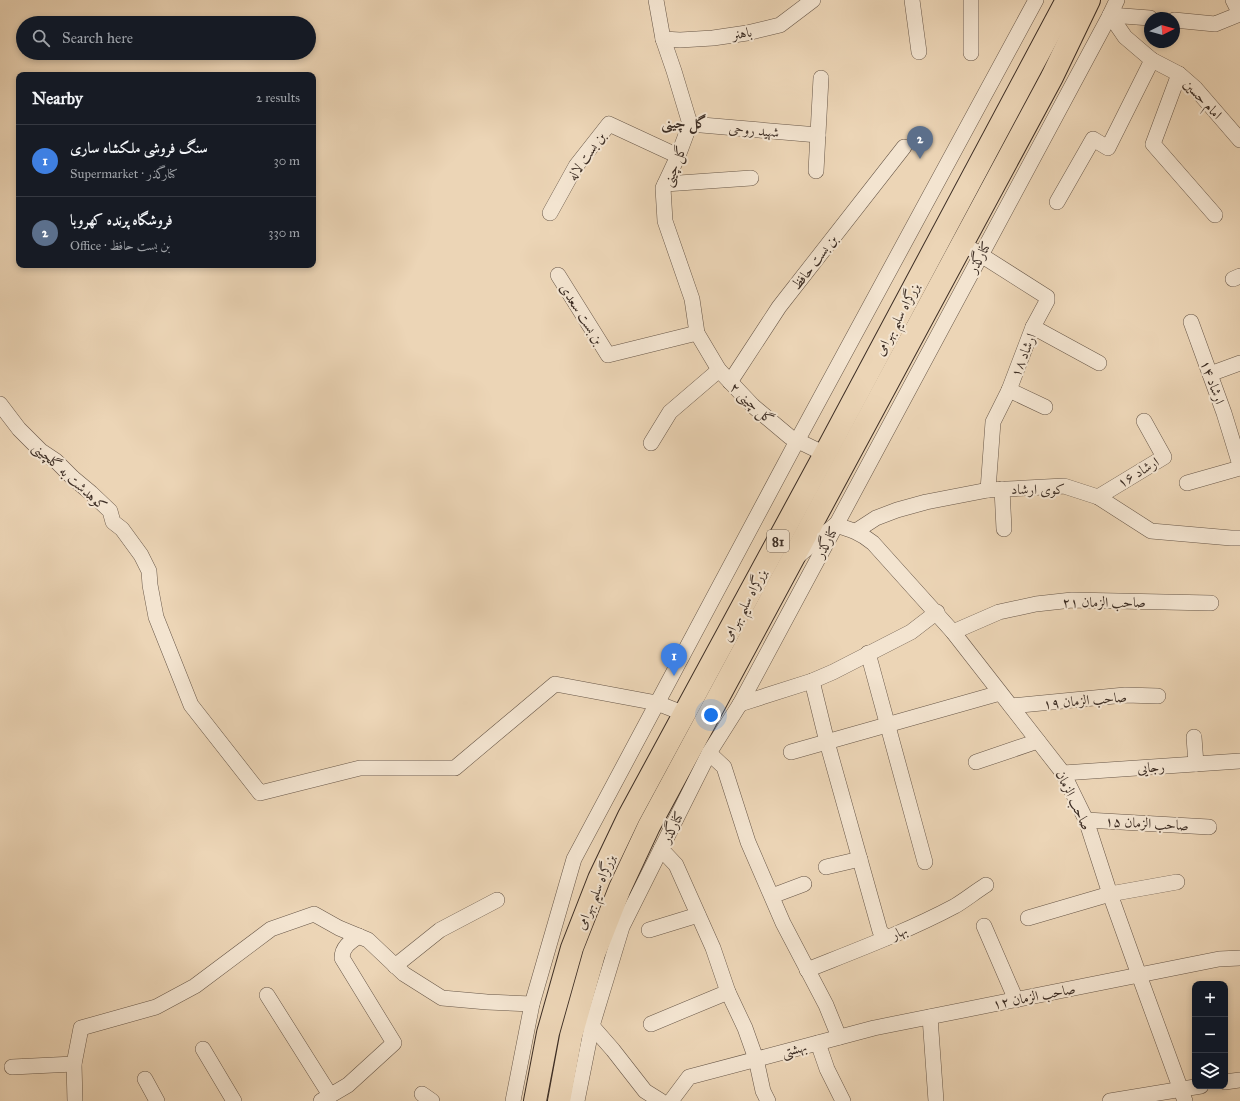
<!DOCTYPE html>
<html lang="en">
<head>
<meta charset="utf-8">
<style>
	:root { --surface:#171b24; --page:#242831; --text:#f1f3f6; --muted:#9ea1a6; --line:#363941; --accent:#ea580c }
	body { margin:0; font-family:"IM FELL Great Primer",Amiri,serif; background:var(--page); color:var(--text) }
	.controls { position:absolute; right:12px; bottom:12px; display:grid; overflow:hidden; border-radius:8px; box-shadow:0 2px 6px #0003 }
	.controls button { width:36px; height:36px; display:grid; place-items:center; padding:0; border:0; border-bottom:1px solid var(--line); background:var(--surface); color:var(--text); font:20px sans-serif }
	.compass { position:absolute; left:1144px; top:12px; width:36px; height:36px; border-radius:50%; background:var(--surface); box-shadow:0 2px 6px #0003; rotate:85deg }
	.you { position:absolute; left:711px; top:715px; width:14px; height:14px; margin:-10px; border:3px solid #fff; border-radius:50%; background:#1a73e8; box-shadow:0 0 0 6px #1a73e833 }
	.badge { display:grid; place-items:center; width:26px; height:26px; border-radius:50%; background:var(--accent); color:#fff; font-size:13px; font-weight:700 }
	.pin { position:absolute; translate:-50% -33px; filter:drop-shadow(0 1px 2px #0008) }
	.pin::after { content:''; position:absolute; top:21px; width:14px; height:12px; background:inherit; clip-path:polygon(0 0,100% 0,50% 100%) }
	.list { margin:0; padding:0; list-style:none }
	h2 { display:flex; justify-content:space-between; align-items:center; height:52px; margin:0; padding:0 16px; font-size:17px }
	h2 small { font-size:13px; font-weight:400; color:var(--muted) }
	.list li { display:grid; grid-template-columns:26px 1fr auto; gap:12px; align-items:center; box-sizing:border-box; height:72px; padding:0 16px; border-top:1px solid var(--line) }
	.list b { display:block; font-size:15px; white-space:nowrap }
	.list p { margin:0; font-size:13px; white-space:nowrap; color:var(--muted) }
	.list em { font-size:13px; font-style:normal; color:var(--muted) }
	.icon { flex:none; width:22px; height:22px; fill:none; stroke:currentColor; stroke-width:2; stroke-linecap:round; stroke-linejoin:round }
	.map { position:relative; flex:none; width:1240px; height:1101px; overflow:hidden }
	.search { position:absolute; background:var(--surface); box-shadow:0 2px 6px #0003; left:16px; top:16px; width:300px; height:44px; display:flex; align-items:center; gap:10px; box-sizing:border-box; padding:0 14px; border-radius:22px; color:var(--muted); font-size:15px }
	.panel { position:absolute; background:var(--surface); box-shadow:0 2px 6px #0003; left:16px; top:72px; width:300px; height:196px; border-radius:8px }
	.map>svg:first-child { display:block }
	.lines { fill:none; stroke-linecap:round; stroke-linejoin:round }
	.minor-casing { stroke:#685748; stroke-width:16 }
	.highway-casing { stroke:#3c2d24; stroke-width:24 }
	.minor { stroke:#f3e4d0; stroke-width:15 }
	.highway { stroke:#ecd5b6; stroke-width:22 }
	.labels { text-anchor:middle; stroke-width:4; stroke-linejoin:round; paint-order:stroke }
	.shield { fill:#f3e4d0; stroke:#736458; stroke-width:1 }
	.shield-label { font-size:13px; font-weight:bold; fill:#3c2d24 }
	.street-label { font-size:14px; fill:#3c2d24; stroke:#f3e4d0 }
	.neighbourhood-label { font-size:15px; font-weight:bold; fill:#3c2d24; stroke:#f3e4d0 }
</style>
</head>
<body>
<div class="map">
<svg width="1240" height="1101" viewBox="0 0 1240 1101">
	<rect width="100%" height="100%" fill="#ecd5b6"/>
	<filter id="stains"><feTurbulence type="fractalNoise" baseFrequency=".005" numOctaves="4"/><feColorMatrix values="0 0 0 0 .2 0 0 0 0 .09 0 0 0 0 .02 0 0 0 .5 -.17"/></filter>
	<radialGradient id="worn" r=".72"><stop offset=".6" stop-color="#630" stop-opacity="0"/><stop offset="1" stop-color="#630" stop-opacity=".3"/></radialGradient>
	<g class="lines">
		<g class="minor-casing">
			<g id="minor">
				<path d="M656 0 663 39 674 71 690 124 678 156 663 188 665 221 692 299 697 333 719 370 753 406 790 437 825 454"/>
				<path d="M912 0 919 52"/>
				<path d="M971 0V53"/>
				<path d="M1233 0 1240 14"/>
				<path d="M1110 15 1125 37 1152 60 1179 74 1195 88 1240 140"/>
				<path d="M1110 15 1150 18"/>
				<path d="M1174 20 1215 24 1240 14"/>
				<path d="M663 39 680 40 713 38 747 33 780 25 813 0"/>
				<path d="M1179 74 1153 144 1215 215"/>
				<path d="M690 124 818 135"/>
				<path d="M816 171 821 78"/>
				<path d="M665 184 751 178"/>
				<path d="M1057 202 1093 139 1108 148 1152 60"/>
				<path d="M550 213 576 166 609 124 678 156"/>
				<path d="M973 250 1047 297V301L1033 327 1009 390 993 422 988 490"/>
				<path d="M558 275 608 355 697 333"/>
				<path d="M1233 279 1240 276"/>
				<path d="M1191 322 1224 413 1240 465"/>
				<path d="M1033 327 1099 363"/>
				<path d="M1210 374 1240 363"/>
				<path d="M730 382 779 307 904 147"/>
				<path d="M1009 390 1045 407"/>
				<path d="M0 404 19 429 41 451 56 461 73 478 91 493 110 511 113 522 122 529 141 555 149 571 150 585 156 617 191 705 260 793 360 768H455L555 684 657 703 685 714"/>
				<path d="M651 443 670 412 719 370"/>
				<path d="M1187 483 1240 468"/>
				<path d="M1002 489 1004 529"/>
				<path d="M1098 497 1164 457 1144 421"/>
				<path d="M856 531 876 518 897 510 926 502 988 490 1064 486 1098 497 1151 531 1231 538H1240"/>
				<path d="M797 557 835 525C850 529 861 533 873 543L953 632 1063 773 1086 820 1110 894 1139 975 1185 1101"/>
				<path d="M953 632 999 612 1036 604 1072 600 1211 603"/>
				<path d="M868 653 925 862"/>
				<path d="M812 681 827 742 880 931 886 938"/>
				<path d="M740 704 812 681 833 672 911 632 937 612"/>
				<path d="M1011 706 1125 695 1158 696"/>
				<path d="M1194 737 1196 764"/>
				<path d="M791 752 1000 693"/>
				<path d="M709 753 724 767 748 842 783 923 826 1005 839 1037"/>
				<path d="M976 762 1038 741"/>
				<path d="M1063 773 1240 761"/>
				<path d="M1086 820 1209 827"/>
				<path d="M661 849 676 865 713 948 728 992 745 1028 756 1059 763 1091 768 1101"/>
				<path d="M826 867 860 859"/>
				<path d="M772 896 804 884"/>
				<path d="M1028 918 1110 894 1177 882"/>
				<path d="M984 926 1016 1000"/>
				<path d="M649 930 698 915"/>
				<path d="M395 966 440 930 497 900"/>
				<path d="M807 970C857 950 908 931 955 906 965 900 975 892 986 885"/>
				<path d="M267 995 330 1095"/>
				<path d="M930 1017 936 1101"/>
				<path d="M651 1024 728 992"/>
				<path d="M592 1026 613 1050 645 1091 661 1101"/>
				<path d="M818 1043 827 1069 843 1101"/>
				<path d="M203 1049 234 1101"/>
				<path d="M12 1067 74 1064"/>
				<path d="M145 1079 157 1101"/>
				<path d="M1225 1082 1240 1080"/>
				<path d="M422 1094 432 1101"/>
				<path d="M75 1101 74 1064 81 1028 156 1007 195 986 271 929 314 914 339 928 368 940 404 974 442 998 487 1002 532 1004"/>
				<path d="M321 1101 348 1085 394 1043 342 958C342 947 350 942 359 936"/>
				<path d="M513 1101 532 1004 574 859 797 441 1036 0"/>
				<path d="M577 1101 592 1026 622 927 709 753 740 704 1110 15 1117 0"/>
				<path d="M671 1101 689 1077 874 1028 1219 959 1240 958"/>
				<path d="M1110 1101 1201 1086"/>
			</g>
		</g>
		<g class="highway-casing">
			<g id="highway">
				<path d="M535 1101 548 1033 572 948 599 879 629 816 825 454 1067 0"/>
				<path d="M559 1101 571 1036 594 954 620 888 649 826 1052 77 1089 0"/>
			</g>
		</g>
		<use href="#minor" class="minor"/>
		<use href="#highway" class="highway"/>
	</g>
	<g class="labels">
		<rect class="shield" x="767" y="530" width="22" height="22" rx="3"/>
		<g class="shield-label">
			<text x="778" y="546">81</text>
		</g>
		<g class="street-label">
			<text transform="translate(742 33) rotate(-10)" y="5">باهنر</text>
			<text transform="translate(1203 99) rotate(47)" y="5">امام حسین</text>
			<text transform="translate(754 130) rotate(5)" y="5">شهید روحی</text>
			<text transform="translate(586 156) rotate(-55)" y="5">بن بست لاله</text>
			<text transform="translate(674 166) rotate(-68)" y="5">گل چینی</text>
			<text transform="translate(979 257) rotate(-62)" y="5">کنارگذر</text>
			<text transform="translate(814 262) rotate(-52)" y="5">بن بست حافظ</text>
			<text transform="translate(582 314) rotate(58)" y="5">بن بست سعدی</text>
			<text transform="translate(897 319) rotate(-62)" y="5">بزرگراه سلیم بهرامی</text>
			<text transform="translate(1023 355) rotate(-68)" y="5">ارشاد ۱۸</text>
			<text transform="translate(1213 382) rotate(70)" y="5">ارشاد ۱۴</text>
			<text transform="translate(752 403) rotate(43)" y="5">گل چینی ۲</text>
			<text transform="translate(1138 472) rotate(-31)" y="5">ارشاد ۱۶</text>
			<text transform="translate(70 476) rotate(42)" y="5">کوهدشت به گلچینی</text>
			<text x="1038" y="494">کوی ارشاد</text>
			<text transform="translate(826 542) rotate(-62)" y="5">کنارگذر</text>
			<text x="1104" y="607">صاحب الزمان ۲۱</text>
			<text transform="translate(744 605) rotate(-62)" y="5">بزرگراه سلیم بهرامی</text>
			<text transform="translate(1085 700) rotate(-5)" y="5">صاحب الزمان ۱۹</text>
			<text transform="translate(1151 767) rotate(-4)" y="5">رجایی</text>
			<text transform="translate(1074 800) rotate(64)" y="5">صاحب الزمان</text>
			<text transform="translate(1147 823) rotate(3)" y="5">صاحب الزمان ۱۵</text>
			<text transform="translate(672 827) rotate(-63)" y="5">کنارگذر</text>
			<text transform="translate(595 892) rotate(-67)" y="5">بزرگراه سلیم بهرامی</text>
			<text transform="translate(899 932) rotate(-24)" y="5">بهار</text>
			<text transform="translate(1034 996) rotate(-11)" y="5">صاحب الزمان ۱۲</text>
			<text transform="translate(794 1049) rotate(-15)" y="5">بهشتی</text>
		</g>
		<g class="neighbourhood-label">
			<text x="684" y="128">گل چینی</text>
		</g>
	</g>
	<rect width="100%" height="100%" filter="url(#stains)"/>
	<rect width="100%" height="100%" fill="url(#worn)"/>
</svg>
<div class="controls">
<button>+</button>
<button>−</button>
<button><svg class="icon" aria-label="layers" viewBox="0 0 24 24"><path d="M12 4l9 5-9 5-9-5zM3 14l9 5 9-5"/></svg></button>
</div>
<svg class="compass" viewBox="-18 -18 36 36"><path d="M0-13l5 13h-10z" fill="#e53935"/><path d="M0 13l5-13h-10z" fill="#9ea1a6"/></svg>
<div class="you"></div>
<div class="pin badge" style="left:674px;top:676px;background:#3f7fe0">1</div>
<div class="pin badge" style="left:920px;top:159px;background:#5c6f8a">2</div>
<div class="search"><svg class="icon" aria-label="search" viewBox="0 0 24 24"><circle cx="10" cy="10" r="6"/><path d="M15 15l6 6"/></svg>Search here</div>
<section class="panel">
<h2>Nearby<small>2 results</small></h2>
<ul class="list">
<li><span class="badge" style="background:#3f7fe0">1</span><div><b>سنگ فروشی ملکشاه ساری</b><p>Supermarket · کنارگذر</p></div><em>30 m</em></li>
<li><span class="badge" style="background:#5c6f8a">2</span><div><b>فروشگاه پرنده کهروبا</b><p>Office · بن بست حافظ</p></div><em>330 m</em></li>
</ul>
</section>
</div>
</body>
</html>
